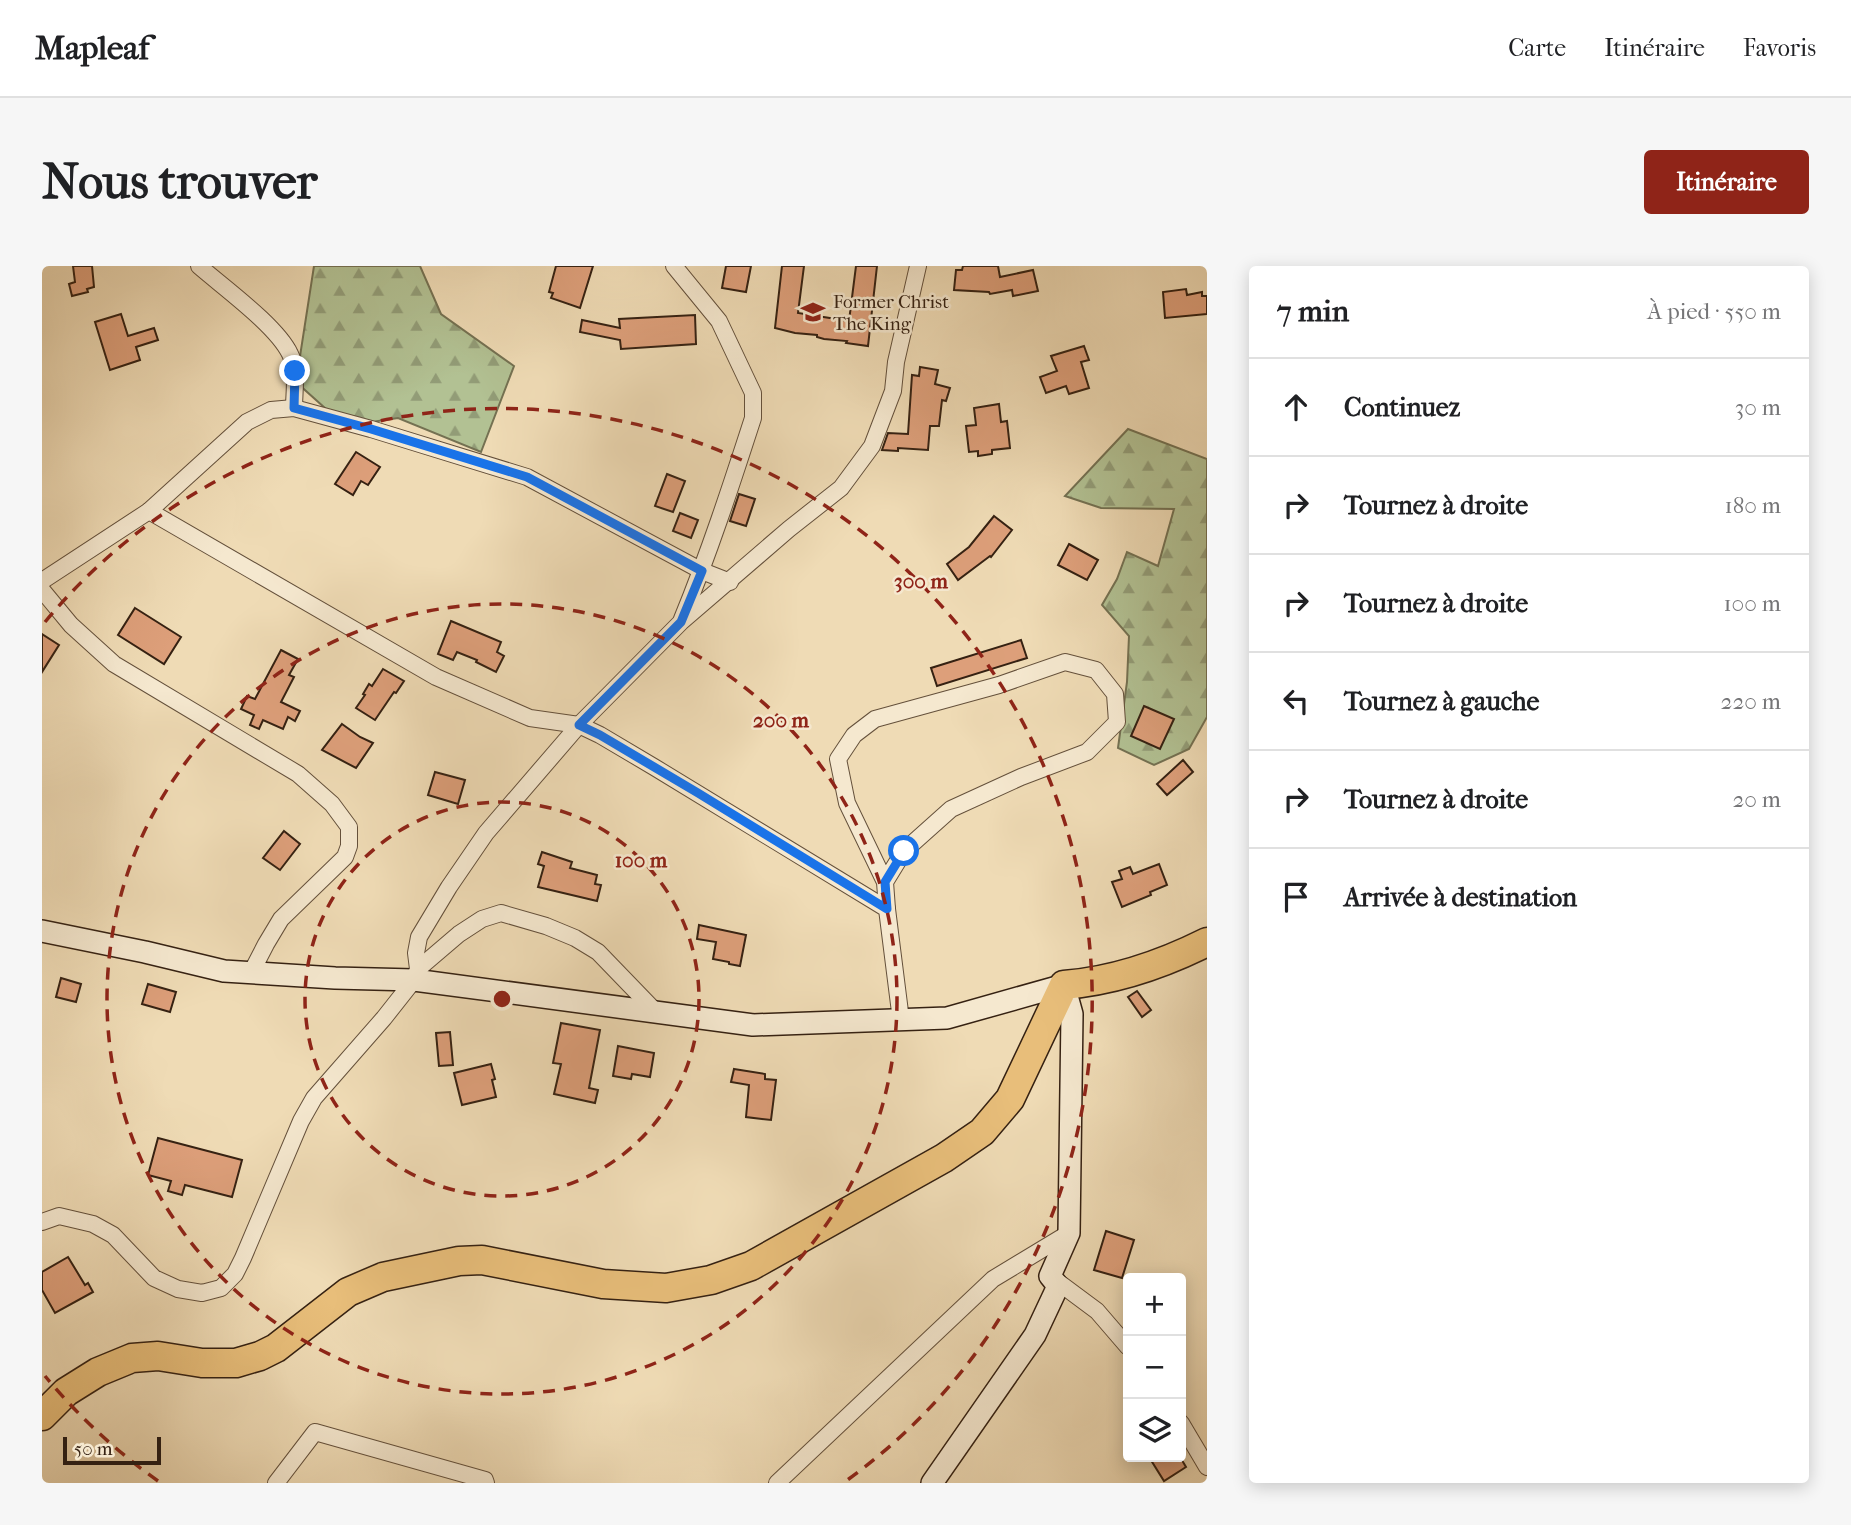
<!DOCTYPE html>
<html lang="fr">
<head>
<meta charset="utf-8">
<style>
	:root { --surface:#fff; --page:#f6f6f6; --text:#202124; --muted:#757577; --line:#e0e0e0; --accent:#8f2418 }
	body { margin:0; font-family:"IM FELL French Canon",serif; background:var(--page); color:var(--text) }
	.controls { position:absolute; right:21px; bottom:21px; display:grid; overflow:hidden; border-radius:7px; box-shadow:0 4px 18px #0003 }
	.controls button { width:63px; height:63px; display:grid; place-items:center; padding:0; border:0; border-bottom:2px solid var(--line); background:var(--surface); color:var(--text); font:35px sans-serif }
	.scale { position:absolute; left:21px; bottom:18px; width:98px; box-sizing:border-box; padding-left:7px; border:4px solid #352112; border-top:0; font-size:19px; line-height:24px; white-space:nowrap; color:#352112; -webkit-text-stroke:5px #f5e8cf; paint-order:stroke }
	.stop { position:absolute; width:21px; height:21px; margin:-16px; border:5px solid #1a73e8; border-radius:50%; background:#fff }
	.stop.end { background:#1a73e8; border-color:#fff; box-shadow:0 2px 7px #0008 }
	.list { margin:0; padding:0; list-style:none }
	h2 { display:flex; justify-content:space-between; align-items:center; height:91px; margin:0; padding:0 28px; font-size:30px }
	h2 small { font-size:23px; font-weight:400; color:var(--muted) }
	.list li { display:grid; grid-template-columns:46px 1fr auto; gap:21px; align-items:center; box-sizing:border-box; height:98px; padding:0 28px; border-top:2px solid var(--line) }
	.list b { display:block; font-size:26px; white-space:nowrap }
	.list em { font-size:23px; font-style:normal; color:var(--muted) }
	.icon { flex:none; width:38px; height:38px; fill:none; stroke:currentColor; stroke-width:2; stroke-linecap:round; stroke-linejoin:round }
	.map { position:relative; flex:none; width:1165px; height:1217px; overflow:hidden; border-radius:7px }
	header { display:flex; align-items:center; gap:42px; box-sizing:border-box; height:98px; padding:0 35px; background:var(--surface); border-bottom:2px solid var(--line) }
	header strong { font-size:33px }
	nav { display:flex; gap:38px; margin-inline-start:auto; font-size:24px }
	.intro { display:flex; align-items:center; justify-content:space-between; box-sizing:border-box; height:168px; padding:0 42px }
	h1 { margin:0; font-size:49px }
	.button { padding:18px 32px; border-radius:7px; background:var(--accent); color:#fff; font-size:24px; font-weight:700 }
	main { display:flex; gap:42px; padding:0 42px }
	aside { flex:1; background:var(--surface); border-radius:7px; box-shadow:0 4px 18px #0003 }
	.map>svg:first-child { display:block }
	.forest { fill:url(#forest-firs); stroke:#747152; stroke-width:2 }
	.building { fill:#dd9f7a; stroke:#352112; stroke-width:2 }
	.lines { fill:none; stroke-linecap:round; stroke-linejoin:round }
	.street-casing { stroke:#64503b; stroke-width:18 }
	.secondary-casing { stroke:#352112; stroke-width:24 }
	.highway-casing { stroke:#352112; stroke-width:31 }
	.street { stroke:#f5e8cf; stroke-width:16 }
	.secondary { stroke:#f5e8cf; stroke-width:21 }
	.highway { stroke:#e8be7a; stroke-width:28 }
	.route { stroke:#1a73e8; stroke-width:9 }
	.ring { fill:none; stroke:#8f2418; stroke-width:3.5; stroke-dasharray:12 9 }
	.labels { text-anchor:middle; stroke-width:5; stroke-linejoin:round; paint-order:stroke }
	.poi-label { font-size:19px; fill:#352112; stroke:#f5e8cf; text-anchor:start }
	.centre { fill:#8f2418; stroke:#f5e8cf; stroke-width:3.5 }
	.ring-label { font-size:21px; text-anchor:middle; font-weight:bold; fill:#8f2418; stroke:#f5e8cf; stroke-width:5; stroke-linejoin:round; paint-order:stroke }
</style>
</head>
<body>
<header>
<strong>Mapleaf</strong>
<nav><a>Carte</a><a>Itinéraire</a><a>Favoris</a></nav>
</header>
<div class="intro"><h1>Nous trouver</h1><a class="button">Itinéraire</a></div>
<main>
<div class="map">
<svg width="1165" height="1217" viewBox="0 0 1165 1217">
	<defs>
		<pattern id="forest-firs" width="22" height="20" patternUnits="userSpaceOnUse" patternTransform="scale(1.75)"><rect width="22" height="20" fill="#b2c193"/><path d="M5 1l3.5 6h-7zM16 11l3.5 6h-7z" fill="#929c77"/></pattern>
	</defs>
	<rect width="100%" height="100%" fill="#efdbb5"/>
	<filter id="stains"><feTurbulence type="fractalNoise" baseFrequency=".00286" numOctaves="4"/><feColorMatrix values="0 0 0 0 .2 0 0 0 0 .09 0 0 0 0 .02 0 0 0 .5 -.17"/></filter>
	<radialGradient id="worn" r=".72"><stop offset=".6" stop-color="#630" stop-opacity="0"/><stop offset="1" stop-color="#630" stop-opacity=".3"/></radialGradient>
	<g class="forest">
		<path d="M272 0H378L399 48 472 100 439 186 356 152 303 160 254 116Z"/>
		<path d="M1086 163 1165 193V451L1147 483 1112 499 1076 482 1085 416 1087 370 1060 339 1075 313 1085 286 1116 300 1132 243 1059 242 1023 230Z"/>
	</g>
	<g class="building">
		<path d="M31 0H50L52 21 45 23 46 26 30 30 27 18 33 16Z"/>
		<path d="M514 0H551L538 42 509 32 511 27 507 26Z"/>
		<path d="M684 0H709L704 26 680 22Z"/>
		<path d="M740 0H762L756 47 807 55 814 0H835L826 80 804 77 805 75 782 73 775 71V69L753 67 733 62Z"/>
		<path d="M921 0H956L958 11 991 4 996 25 971 30 970 24 948 28 947 26 912 24 914 4H920Z"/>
		<path d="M1144 23 1145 29 1160 26V30H1165V48L1123 52 1121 26Z"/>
		<path d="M79 48 86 70 112 62 116 74 94 81 98 94 68 104 53 56Z"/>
		<path d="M653 49 654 78 579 83 578 74 538 66 540 54 578 62 577 53Z"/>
		<path d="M1042 80 1047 94 1039 96 1047 122 1027 128 1024 120 1004 127 998 111 1015 105 1009 90Z"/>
		<path d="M878 101 896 104 893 118 908 122 904 135 900 134 897 160H888L886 184 856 182V185L840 184 846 167 866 168 870 109 877 110Z"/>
		<path d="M957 138 959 156 965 155 968 182 950 184V188L936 190V185L927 186 924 160 934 159 932 142Z"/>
		<path d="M314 186 338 201 326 219 319 215 311 229 293 218Z"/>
		<path d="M625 208 643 215 631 246 613 240Z"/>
		<path d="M697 228 713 233 704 260 688 255Z"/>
		<path d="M638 247 656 254 649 272 631 265Z"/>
		<path d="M952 250 970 264 949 291 948 290 916 314 905 298 927 281Z"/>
		<path d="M1027 278 1056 294 1045 314 1016 299Z"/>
		<path d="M93 342 139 371 122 398 76 369Z"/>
		<path d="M409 355 459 376 455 386 462 390 454 406 434 396 435 394 415 386 411 394 396 388Z"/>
		<path d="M0 368 17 379 0 406Z"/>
		<path d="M979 374 985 392 895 420 889 402Z"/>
		<path d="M239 384 256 393 247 409 252 411 239 436 258 445 253 455 246 451 241 463 221 454 217 463 208 459 212 449 199 443 205 430 213 433Z"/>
		<path d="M341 403 362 415 354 427 352 426 333 454 314 442 323 429 321 428 327 418 330 420Z"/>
		<path d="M1102 440 1132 453 1118 483 1089 470Z"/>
		<path d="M300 458 318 471 331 477 314 502 280 484Z"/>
		<path d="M1141 494 1151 506 1125 529 1115 518Z"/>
		<path d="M393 506 423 514 416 538 386 529Z"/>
		<path d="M242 565 258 578 238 604 221 592Z"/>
		<path d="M500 586 530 596 528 602 555 609 553 618 559 619 555 635 496 621 502 600 496 598Z"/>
		<path d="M1117 598 1125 619 1108 626 1109 629 1080 641 1070 616 1080 613 1077 605 1088 601 1091 608Z"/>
		<path d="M657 659 704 669 698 700 687 698V696L671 693 674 676 655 673Z"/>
		<path d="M19 712 39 718 34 736 14 731Z"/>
		<path d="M106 718 134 726 128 746 100 738Z"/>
		<path d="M1095 725 1109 744 1100 751 1086 731Z"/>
		<path d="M519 757 558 764 547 822 556 824 553 837 512 828 519 798 511 797Z"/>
		<path d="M408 766 411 799 397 800 394 767Z"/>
		<path d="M576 780 612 787 608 811 590 808 589 813 571 810Z"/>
		<path d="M449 798 453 813 450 814 454 831 420 839 412 807Z"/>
		<path d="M692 803 723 808V813L734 814 729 854 704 851 707 819 689 816Z"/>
		<path d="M116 872 200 894 190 931 143 919 140 929 126 925 129 915 106 909Z"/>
		<path d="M1064 965 1092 974 1080 1012 1052 1004Z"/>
		<path d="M26 991 43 1019 46 1017 51 1026 13 1047 0 1024V1006Z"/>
		<path d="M1107 1191H1138L1144 1201 1122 1215Z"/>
	</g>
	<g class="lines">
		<g class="street-casing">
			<g id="street">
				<path d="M157 0C181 21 235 60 248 88 256 103 252 126 252 142"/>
				<path d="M632 0 677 55 711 127V152C689 220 667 287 640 353"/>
				<path d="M107 245 394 411 488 452 537 459"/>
				<path d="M0 315 107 245 205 156 229 144 252 142 329 163 485 211 660 305 688 316"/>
				<path d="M0 324 29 359 72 398 256 508 290 538 307 561V580L303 591 239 653 224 678 209 707"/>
				<path d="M843 616 862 585 909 543 979 511 1045 486 1075 456 1073 428 1054 404 1023 396 957 419 833 453 812 469 796 493 805 537 843 616 845 643"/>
				<path d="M376 703 417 668 440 653 459 647 504 660 533 672 556 686 613 745"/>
				<path d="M859 754 845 643 612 501 558 469 537 459 639 356 747 263 799 222 830 180 851 125 854 96 876 0"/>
				<path d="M0 956 17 950 51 958 71 969 112 1012 136 1023 160 1027 179 1022 193 1008 201 992 259 855 272 832 342 752 372 714 376 703 374 687 377 671 407 621 444 567 537 459"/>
				<path d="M1008 1010 1055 1045 1086 1081"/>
				<path d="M1139 1157 1165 1201"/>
				<path d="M234 1217 273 1166 443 1214 444 1217"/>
				<path d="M735 1217 951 1013 1027 967"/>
			</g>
		</g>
		<g class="secondary-casing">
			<path id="secondary" d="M0 665 103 686 182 705 293 712 372 714 711 759 905 752 1022 719 1030 748 1027 967 1008 1010 1016 1020 993 1069 890 1217"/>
		</g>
		<g class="highway-casing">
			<path id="highway" d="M0 1150 24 1126 56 1106 90 1092 116 1090 160 1097H194L218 1090 234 1082 306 1026 341 1011 417 995 440 994 561 1018 624 1022 669 1014 709 1000 902 892 940 866 968 833 1022 719C1071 715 1121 698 1165 676"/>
		</g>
		<use href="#street" class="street"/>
		<use href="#secondary" class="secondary"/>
		<use href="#highway" class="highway"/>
	</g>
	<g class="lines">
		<path class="route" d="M253 105 252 142 329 163 485 211 660 305 639 356 537 459 558 469 656 527 845 643 843 616 862 585"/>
	</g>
	<g class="ring">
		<circle cx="460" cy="733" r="197"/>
		<circle cx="460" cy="733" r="395"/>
		<path d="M116 1215A592 592 0 0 1 3 1110M3 356A592 592 0 1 1 804 1215"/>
	</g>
	<defs>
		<g id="school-bare" transform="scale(1.89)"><path d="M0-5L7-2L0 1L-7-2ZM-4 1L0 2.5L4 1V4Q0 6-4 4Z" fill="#8f2418" stroke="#f5e8cf" stroke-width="2.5" paint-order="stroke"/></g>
	</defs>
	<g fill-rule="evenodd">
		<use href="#school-bare" x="771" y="46"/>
	</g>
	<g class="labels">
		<g class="poi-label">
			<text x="791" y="42">Former Christ<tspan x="791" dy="22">The King</tspan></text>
		</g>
	</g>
	<circle cx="460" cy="733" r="10" class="centre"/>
	<g class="ring-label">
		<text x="879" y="322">300 m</text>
		<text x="739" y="461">200 m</text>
		<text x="599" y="601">100 m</text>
	</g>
	<rect width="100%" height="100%" filter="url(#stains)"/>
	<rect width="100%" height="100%" fill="url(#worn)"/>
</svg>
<div class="controls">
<button>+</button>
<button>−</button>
<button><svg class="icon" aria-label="layers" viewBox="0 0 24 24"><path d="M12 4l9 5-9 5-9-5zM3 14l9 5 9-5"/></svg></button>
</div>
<div class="scale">50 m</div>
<div class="stop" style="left:862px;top:585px"></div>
<div class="stop end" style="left:253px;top:105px"></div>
</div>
<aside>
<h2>7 min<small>À pied · 550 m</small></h2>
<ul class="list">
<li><svg class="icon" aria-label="ahead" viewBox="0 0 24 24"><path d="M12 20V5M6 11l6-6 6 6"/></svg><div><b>Continuez</b></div><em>30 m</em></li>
<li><svg class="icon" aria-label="right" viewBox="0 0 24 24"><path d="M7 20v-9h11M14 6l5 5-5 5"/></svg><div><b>Tournez à droite</b></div><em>180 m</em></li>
<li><svg class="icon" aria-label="right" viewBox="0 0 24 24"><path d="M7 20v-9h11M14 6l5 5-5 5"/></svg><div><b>Tournez à droite</b></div><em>100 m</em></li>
<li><svg class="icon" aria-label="left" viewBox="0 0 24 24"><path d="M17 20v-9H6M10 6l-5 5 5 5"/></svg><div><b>Tournez à gauche</b></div><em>220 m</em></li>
<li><svg class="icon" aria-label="right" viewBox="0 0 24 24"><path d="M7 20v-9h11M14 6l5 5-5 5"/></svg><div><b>Tournez à droite</b></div><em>20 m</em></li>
<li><svg class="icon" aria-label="arrive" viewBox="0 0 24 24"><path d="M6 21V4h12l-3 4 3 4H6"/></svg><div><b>Arrivée à destination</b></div></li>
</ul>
</aside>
</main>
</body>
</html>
